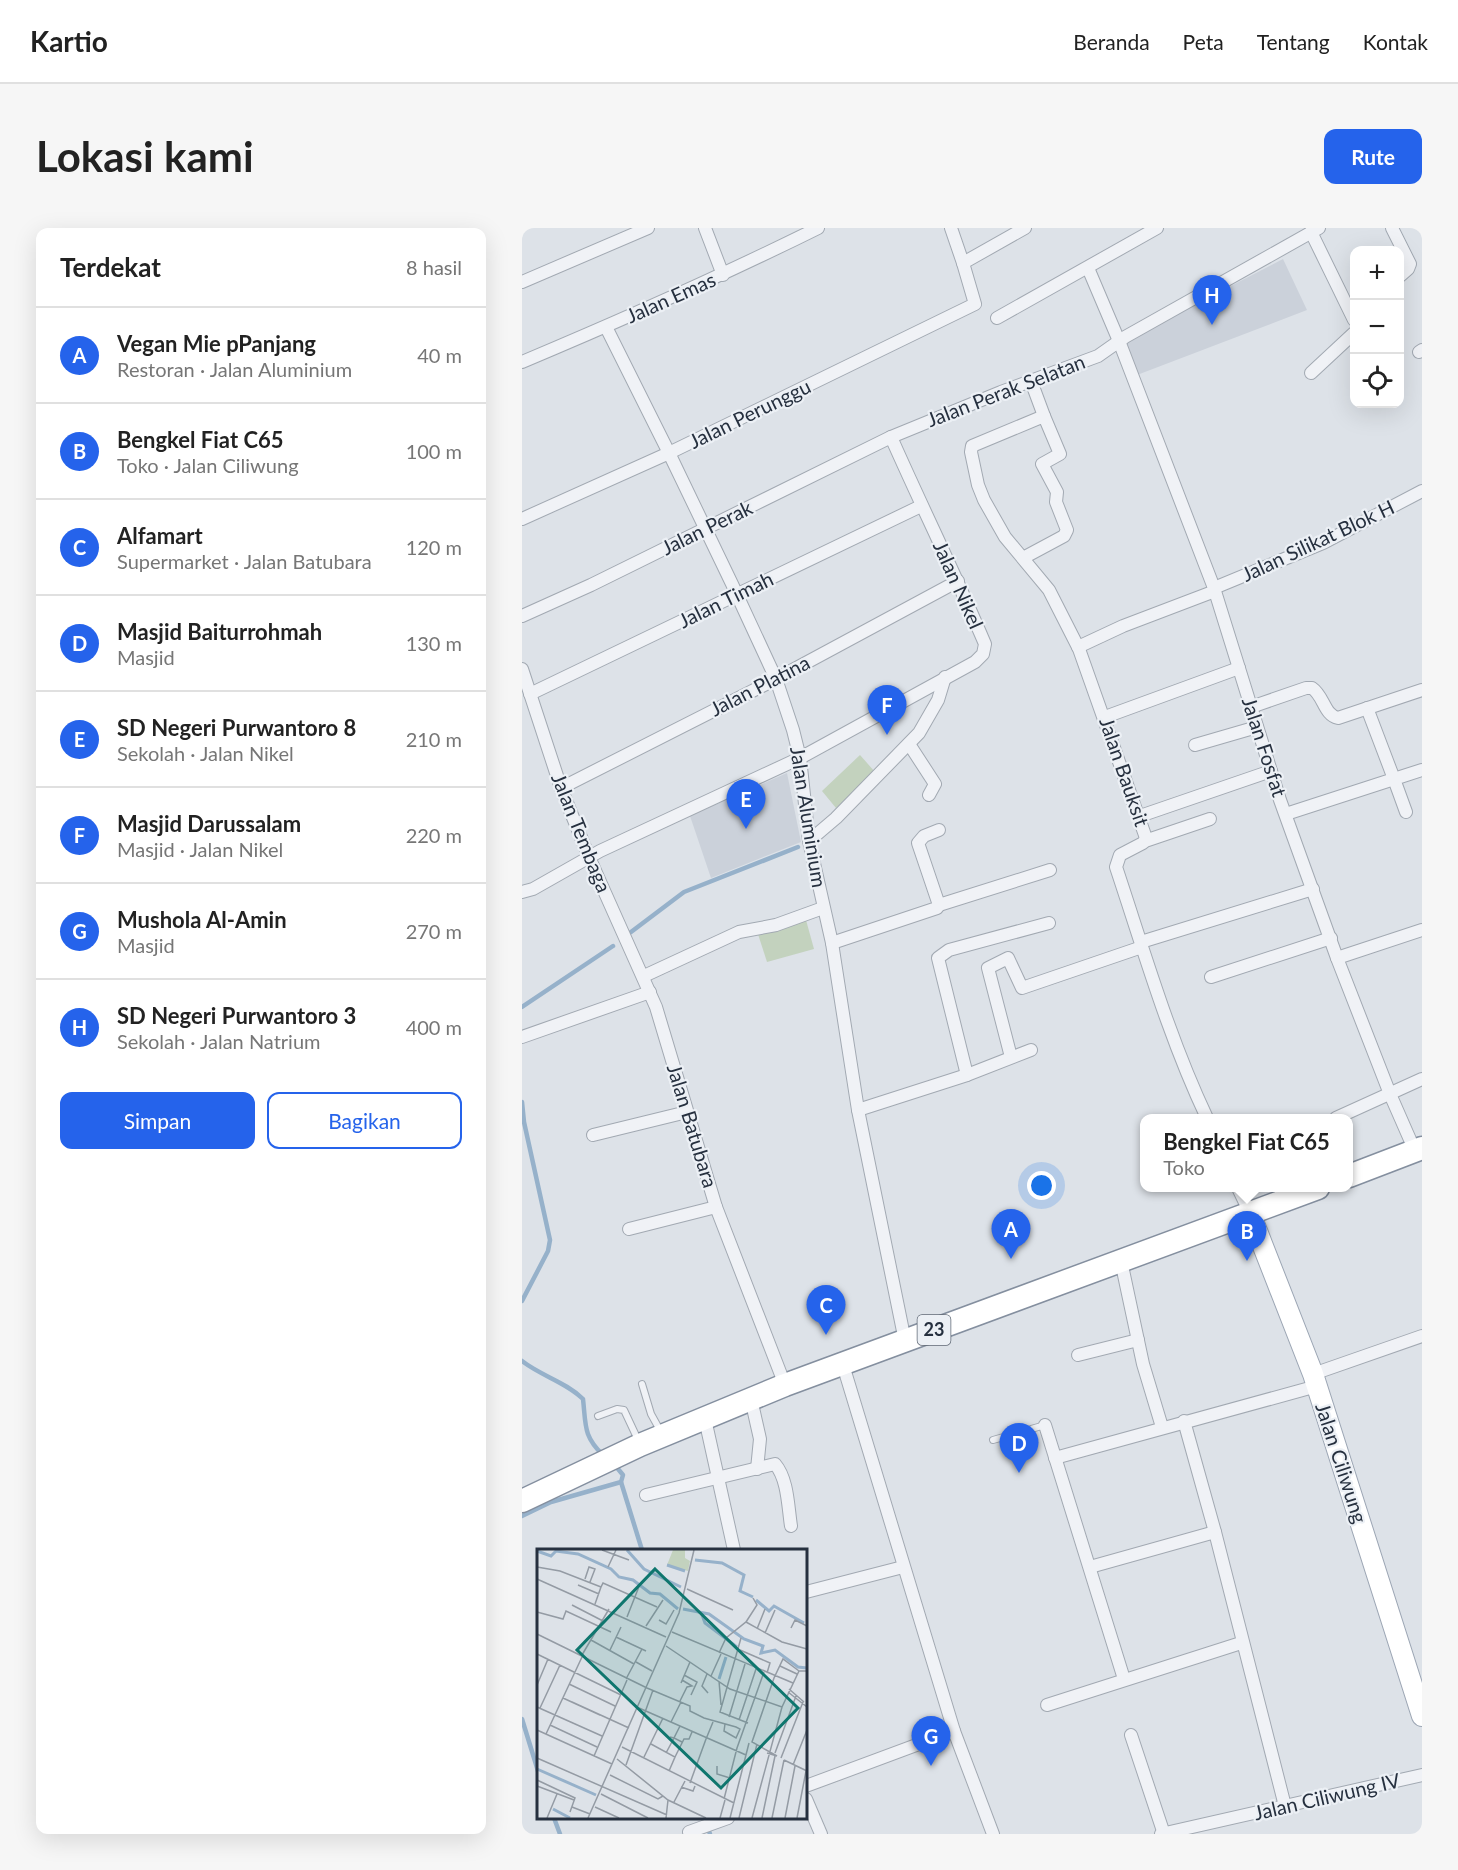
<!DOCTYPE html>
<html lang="id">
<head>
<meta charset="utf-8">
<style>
	:root { --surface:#fff; --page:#f6f6f6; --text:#222; --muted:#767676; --line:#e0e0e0; --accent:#2563eb }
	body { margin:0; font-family:Lato,sans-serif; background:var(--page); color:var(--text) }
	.controls { position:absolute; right:18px; top:18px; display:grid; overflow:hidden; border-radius:12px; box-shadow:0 6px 24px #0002 }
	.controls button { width:54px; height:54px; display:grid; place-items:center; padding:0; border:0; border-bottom:2px solid var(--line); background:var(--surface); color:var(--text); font:30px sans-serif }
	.you { position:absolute; left:520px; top:958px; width:21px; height:21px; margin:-15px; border:4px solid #fff; border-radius:50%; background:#1a73e8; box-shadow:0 0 0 9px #1a73e833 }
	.badge { display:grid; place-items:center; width:39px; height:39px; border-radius:50%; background:var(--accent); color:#fff; font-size:20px; font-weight:700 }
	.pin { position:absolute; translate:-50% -50px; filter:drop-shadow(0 2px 3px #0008) }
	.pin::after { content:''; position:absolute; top:32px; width:21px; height:18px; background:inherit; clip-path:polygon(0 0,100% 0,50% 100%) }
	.popup { position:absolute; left:618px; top:886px; width:213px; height:78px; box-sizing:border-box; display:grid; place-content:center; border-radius:12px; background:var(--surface); filter:drop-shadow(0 2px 4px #0005); font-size:20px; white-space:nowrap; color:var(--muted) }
	.popup b { font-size:22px; color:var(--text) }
	.popup::after { content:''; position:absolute; left:50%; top:100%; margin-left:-12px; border:12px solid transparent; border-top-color:var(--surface) }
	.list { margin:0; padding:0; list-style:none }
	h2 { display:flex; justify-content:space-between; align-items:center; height:78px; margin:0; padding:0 24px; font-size:26px }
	h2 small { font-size:20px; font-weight:400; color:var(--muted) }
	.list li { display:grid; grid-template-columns:39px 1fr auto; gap:18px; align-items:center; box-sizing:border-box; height:96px; padding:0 24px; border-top:2px solid var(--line) }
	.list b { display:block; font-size:22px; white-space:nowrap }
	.list p { margin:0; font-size:20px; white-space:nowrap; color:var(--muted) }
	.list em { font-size:20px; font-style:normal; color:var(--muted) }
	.actions { display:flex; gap:12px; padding:18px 24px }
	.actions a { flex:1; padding:14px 0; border:2px solid var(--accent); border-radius:12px; text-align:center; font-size:21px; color:var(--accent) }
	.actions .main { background:var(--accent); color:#fff }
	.icon { flex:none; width:33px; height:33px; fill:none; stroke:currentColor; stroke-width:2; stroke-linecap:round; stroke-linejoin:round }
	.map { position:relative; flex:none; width:900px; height:1606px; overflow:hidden; border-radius:12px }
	header { display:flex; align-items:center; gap:36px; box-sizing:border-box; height:84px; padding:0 30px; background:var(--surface); border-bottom:2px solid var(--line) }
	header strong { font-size:28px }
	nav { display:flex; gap:33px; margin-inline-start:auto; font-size:21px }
	.intro { display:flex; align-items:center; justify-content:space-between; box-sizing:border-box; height:144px; padding:0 36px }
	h1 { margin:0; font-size:42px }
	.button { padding:15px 27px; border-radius:12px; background:var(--accent); color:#fff; font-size:21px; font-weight:700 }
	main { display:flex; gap:36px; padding:0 36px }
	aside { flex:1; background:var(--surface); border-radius:12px; box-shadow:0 6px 24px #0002 }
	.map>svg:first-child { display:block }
	.built { fill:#cbd1da }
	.green { fill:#c3d2be }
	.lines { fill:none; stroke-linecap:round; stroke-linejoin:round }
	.stream { stroke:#96b1ca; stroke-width:4.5 }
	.lane-casing { stroke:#a2a9b2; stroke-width:8 }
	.street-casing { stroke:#a2a9b2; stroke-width:14 }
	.primary-casing { stroke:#9ca6b4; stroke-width:22 }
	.highway-casing { stroke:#848f9f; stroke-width:25 }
	.lane { stroke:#f0f2f6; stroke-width:6 }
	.street { stroke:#f0f2f6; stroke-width:12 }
	.primary { stroke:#fff; stroke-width:20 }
	.highway { stroke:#fff; stroke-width:22 }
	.labels { text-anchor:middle; stroke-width:4.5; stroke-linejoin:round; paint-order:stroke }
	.shield { fill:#ecf0f5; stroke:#616a76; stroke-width:1.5 }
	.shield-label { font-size:18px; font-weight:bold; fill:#26303f }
	.street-label { font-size:20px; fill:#26303f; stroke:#ecf0f5 }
	.inset-river { fill:none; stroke:#96b1ca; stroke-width:3 }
	.inset-road { fill:none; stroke:#949ba4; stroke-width:1.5 }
	.view { fill:#0f766e; fill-opacity:0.15; stroke:#0f766e; stroke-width:3 }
	.inset-edge { fill:none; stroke:#26303f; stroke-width:3 }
</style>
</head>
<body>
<header>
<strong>Kartio</strong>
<nav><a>Beranda</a><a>Peta</a><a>Tentang</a><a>Kontak</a></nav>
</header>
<div class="intro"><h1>Lokasi kami</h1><a class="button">Rute</a></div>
<main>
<aside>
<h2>Terdekat<small>8 hasil</small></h2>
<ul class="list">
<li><span class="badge">A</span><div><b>Vegan Mie pPanjang</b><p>Restoran · Jalan Aluminium</p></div><em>40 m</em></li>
<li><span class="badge">B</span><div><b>Bengkel Fiat C65</b><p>Toko · Jalan Ciliwung</p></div><em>100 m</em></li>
<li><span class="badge">C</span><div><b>Alfamart</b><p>Supermarket · Jalan Batubara</p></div><em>120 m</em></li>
<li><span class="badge">D</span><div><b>Masjid Baiturrohmah</b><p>Masjid</p></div><em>130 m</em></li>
<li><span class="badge">E</span><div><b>SD Negeri Purwantoro 8</b><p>Sekolah · Jalan Nikel</p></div><em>210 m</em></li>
<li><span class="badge">F</span><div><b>Masjid Darussalam</b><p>Masjid · Jalan Nikel</p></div><em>220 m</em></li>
<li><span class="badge">G</span><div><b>Mushola Al-Amin</b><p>Masjid</p></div><em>270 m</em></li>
<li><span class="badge">H</span><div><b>SD Negeri Purwantoro 3</b><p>Sekolah · Jalan Natrium</p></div><em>400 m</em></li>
</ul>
<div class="actions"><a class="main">Simpan</a><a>Bagikan</a></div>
</aside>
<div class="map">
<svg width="900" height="1606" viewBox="0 0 900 1606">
	<rect width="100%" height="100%" fill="#dde2e8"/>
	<g class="built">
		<path d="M761 31 785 82 615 147 603 116 606 111Z"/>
		<path d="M265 545 279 614 189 650 168 588Z"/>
	</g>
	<g class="green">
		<path d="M338 527 353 544 314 580 300 563Z"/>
		<path d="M284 692 292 721 245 734 235 703Z"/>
	</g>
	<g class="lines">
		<g class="stream">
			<path d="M109 704 162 664 276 619"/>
			<path d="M0 779 91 718"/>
			<path d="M0 874 2 894 28 1012 26 1023 0 1073"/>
			<path d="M0 1133C19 1148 44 1154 61 1171 64 1197 61 1208 81 1227"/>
			<path d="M92 1236 101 1247 99 1254 120 1322"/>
			<path d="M0 1288 29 1274 99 1254"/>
			<path d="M0 1491 16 1543"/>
			<path d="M32 1590 38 1606"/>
			<path d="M182 1590 188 1606"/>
		</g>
		<g class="lane-casing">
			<g id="lane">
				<path d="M120 1156 129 1186 139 1204"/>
				<path d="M76 1188 95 1181 102 1182 117 1214"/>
				<path d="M471 1212 523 1197"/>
			</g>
		</g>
		<g class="street-casing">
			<g id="street">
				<path d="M183 0 201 47"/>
				<path d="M870 0 888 36 886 41 878 48"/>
				<path d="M789 4 832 92"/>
				<path d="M441 35 503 0"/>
				<path d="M566 40 597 113 692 360 758 572 815 730 868 866 893 923"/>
				<path d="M0 54 126 0"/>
				<path d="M475 90 635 0"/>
				<path d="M84 99 147 225 210 356 254 451 271 502 278 530 287 613 310 715 336 882 383 1113"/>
				<path d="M897 124 900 122"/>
				<path d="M0 134C100 92 199 48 296 0"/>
				<path d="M789 145 832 105"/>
				<path d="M509 153 522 188"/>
				<path d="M0 291 147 225 453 76 441 35 429 0"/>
				<path d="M501 330 542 308 545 302 534 274 535 264 520 236 538 226 522 188 450 218 449 224 456 257 462 272 483 309 527 362 557 421 624 610 621 615 598 627 594 639C622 723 647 810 685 890"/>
				<path d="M692 360 801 315 900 263"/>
				<path d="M0 388 69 357 369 209 479 164 576 128 603 109 797 0"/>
				<path d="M556 419 601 398 693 363"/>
				<path d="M0 441 39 560 67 629 134 779 194 979 263 1157"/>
				<path d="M8 466 399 278"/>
				<path d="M729 479 784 460H790C802 468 802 487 816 490L900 462"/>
				<path d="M583 489 717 440"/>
				<path d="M387 516 413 556 407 567"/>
				<path d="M673 517 735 499"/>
				<path d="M39 560 254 451 436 353"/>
				<path d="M884 584 872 551 900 542"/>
				<path d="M764 586 872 551 845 480"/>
				<path d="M618 588 749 543"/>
				<path d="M287 613 314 590 397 505 416 472 423 449"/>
				<path d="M623 613 688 591"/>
				<path d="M0 664 11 661 78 623 278 530 453 434 461 426 463 416C433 346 400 279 369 209"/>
				<path d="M417 677 528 642"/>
				<path d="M619 714 791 661"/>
				<path d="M310 715 415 680 417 677 396 615 402 608 417 602"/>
				<path d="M815 730 900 702"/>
				<path d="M122 748 217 704 254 697 301 680"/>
				<path d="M689 749 809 710"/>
				<path d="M0 809 128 764"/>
				<path d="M489 829 466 740 486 730 500 760 620 719"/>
				<path d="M445 847 416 730 427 722 527 695"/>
				<path d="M336 882 445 847 509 822"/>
				<path d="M814 890 900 851"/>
				<path d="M71 907 165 884"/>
				<path d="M716 960 728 985"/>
				<path d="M107 1001 194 979"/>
				<path d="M599 1033 621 1136 640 1199"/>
				<path d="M556 1127 616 1112"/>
				<path d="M321 1137 432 1503 471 1606"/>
				<path d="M791 1146 900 1108"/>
				<path d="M229 1171 238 1211 235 1241"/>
				<path d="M183 1191 212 1322"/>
				<path d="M662 1193 693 1304 763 1578"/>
				<path d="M523 1197 602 1451"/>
				<path d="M533 1230 795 1158"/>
				<path d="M124 1267 253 1236C266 1251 266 1279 269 1298"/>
				<path d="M568 1339 693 1304"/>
				<path d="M284 1364 381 1339"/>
				<path d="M525 1477 719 1415"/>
				<path d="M609 1507 642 1606"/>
				<path d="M284 1558 432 1503"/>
				<path d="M284 1571 299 1606"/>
				<path d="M167 1604 206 1590"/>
				<path d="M639 1606 900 1547"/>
			</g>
		</g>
		<g class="primary-casing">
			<path id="primary" d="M728 985 791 1146 900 1488"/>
		</g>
		<g class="highway-casing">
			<g id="highway">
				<path d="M827 948 900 920"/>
				<path d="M0 1273 118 1217 263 1157 796 960"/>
			</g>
		</g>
		<use href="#lane" class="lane"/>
		<use href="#street" class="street"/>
		<use href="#primary" class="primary"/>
		<use href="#highway" class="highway"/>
	</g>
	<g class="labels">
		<rect class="shield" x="395.5" y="1087" width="33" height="30" rx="4.5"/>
		<g class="shield-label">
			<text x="412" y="1108">23</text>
		</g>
		<g class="street-label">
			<text transform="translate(149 70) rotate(-24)" y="7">Jalan Emas</text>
			<text transform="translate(484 163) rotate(-21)" y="7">Jalan Perak Selatan</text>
			<text transform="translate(228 186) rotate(-26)" y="7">Jalan Perunggu</text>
			<text transform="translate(185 300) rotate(-26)" y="7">Jalan Perak</text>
			<text transform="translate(796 313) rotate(-25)" y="7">Jalan Silikat Blok H</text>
			<text transform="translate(436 357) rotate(66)" y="7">Jalan Nikel</text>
			<text transform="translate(204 372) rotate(-26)" y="7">Jalan Timah</text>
			<text transform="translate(238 458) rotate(-27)" y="7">Jalan Platina</text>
			<text transform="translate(742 519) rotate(72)" y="7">Jalan Fosfat</text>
			<text transform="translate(602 544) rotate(71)" y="7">Jalan Bauksit</text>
			<text transform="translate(286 589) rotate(81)" y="7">Jalan Aluminium</text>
			<text transform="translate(59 605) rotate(68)" y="7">Jalan Tembaga</text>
			<text transform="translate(170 898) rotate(73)" y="7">Jalan Batubara</text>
			<text transform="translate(819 1235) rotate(72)" y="7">Jalan Ciliwung</text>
			<text transform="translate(805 1569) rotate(-13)" y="7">Jalan Ciliwung IV</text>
		</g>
	</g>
	<g transform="translate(15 1321)">
		<rect width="270" height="270" fill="#dde2e8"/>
		<path d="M136 1H148V9L153 12 151 22 130 16Z" fill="#c3d2be"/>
		<path class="inset-river" d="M90 1 107 20 144 38M0 2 14 7 19 2 41 5 74 20 82 28 96 31 113 44 123 45 141 60M158 11 185 14 207 26 203 42 216 48M130 16 148 22M219 51 232 62 237 57 267 74M146 60 172 65 207 90 226 97 224 104 238 101 261 118 270 119M164 63 168 74 200 98M182 130 189 108M0 220 59 246M16 260 33 269"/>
		<path class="inset-road" d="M65 1 92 11M0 18 23 22 64 38 66 34 120 58M71 18 79 1M0 30 129 88M48 30 52 18 58 20 53 33M41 36 62 45M150 40 196 61M58 55 64 38M35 56 66 72M0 63 26 70 29 62 74 83M90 68 103 35M122 71 129 75 137 61M209 73 220 56 216 49M109 77 126 51M254 79 258 71 270 77M220 80 228 60M135 83 256 134M228 84 238 61M0 85 110 139M79 88 109 102M204 89 183 163 211 174M54 91 97 115M129 97 193 140 245 158M73 101 84 78M203 101 233 114 230 124M182 104 189 89 209 73 245 93 270 100M0 105 84 146M45 106 72 60M99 113 115 122M243 117 260 125M170 125 165 137 171 144M147 126 160 133 154 146M174 127 184 105M89 130 105 100M182 132 184 156M144 134 153 113M32 135 78 157M0 136 11 110M110 139 153 157V162L167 169 199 178 203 180 199 189 187 182 188 175M252 140 267 153M251 143 270 158M26 149 63 166M143 152 150 138 155 137 145 131M35 153 92 179M0 158 65 187M3 159 23 116M102 159 209 206M192 168 208 115M202 171 219 120M134 173 144 153M13 176 60 198M143 177 137 189 145 193M0 181 75 215M9 185 45 108M169 190 176 173M114 195 138 208 132 222M85 198 197 254M129 204 137 189 133 188M230 204 240 207 215 193 237 129 246 110 262 122M238 204 259 147M57 207 90 131M107 208 126 169M138 208 147 190H152L155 183M0 209 130 266M244 209 266 153M80 210 131 251 169 269M247 211 270 222M89 216 116 141M256 216 270 181M180 217V225L193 229M73 226 121 250 126 247M0 231 38 249 33 263M153 234 169 190M0 237 37 251M144 238 156 242 158 237M64 245 111 269M187 250 200 199 227 123M137 253 148 232M35 258 53 265M58 258 82 269M10 269 20 245M51 269 142 64 157 1M129 269 131 251M183 269 188 251M193 269 212 194M202 269 220 195M215 269 245 158 262 122H270M225 269 238 207M235 269 247 211M248 269 258 217M260 269 269 222"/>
		<path class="view" d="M118 20 261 159 184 239 40 101Z"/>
		<rect width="270" height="270" class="inset-edge"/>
	</g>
</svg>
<div class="controls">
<button>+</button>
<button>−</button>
<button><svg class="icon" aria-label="locate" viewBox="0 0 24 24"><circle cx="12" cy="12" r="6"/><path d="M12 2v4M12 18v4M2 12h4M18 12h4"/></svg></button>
</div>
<div class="you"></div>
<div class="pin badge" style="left:489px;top:1031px">A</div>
<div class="pin badge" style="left:725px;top:1033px">B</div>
<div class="popup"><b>Bengkel Fiat C65</b>Toko</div>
<div class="pin badge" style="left:304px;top:1107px">C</div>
<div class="pin badge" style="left:497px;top:1245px">D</div>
<div class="pin badge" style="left:224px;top:601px">E</div>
<div class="pin badge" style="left:365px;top:507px">F</div>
<div class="pin badge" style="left:409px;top:1538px">G</div>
<div class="pin badge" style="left:690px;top:97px">H</div>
</div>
</main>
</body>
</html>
